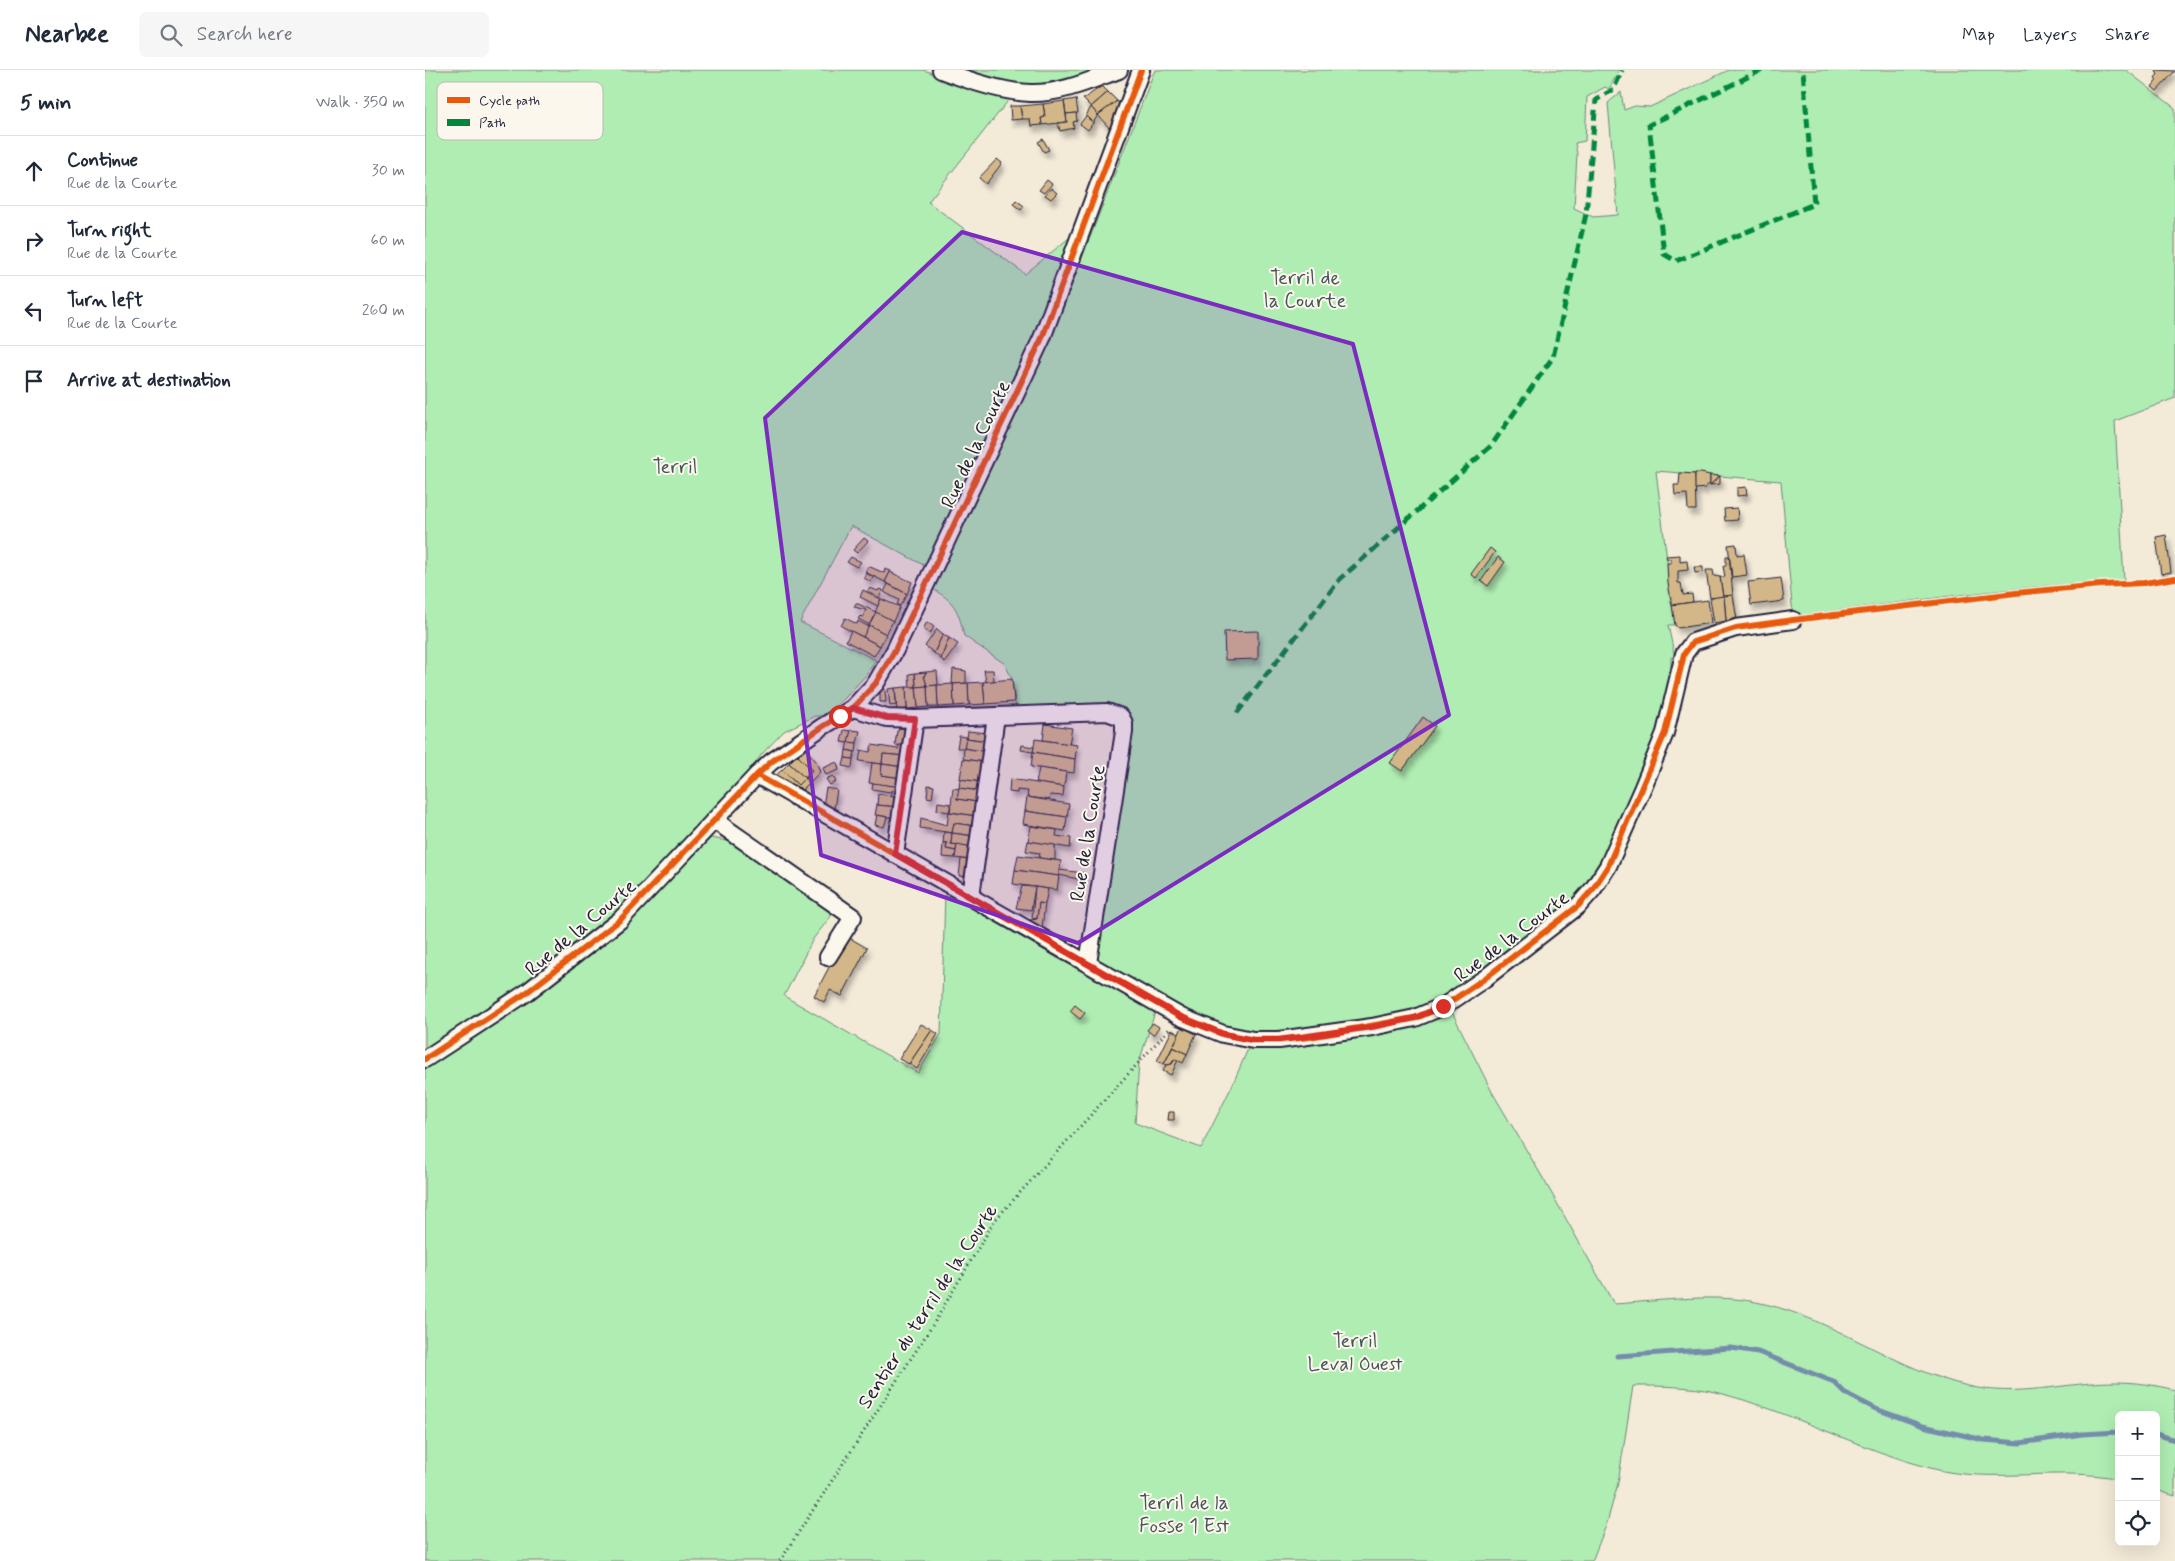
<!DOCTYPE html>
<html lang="en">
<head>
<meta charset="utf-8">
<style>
	:root { --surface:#fff; --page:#f6f6f7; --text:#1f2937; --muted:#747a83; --line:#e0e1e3 }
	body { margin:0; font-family:Mynerve,sans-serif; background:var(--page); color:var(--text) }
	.controls { position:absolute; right:15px; bottom:15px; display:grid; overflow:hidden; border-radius:8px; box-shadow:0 5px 20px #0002 }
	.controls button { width:45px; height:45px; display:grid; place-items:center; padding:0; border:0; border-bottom:1px solid var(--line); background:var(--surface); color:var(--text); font:25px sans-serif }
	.stop { position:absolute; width:15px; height:15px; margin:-11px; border:4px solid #d93025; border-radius:50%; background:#fff }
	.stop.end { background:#d93025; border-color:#fff; box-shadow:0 1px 5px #0008 }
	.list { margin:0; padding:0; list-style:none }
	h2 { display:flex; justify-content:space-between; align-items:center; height:65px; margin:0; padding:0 20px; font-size:21px }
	h2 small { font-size:16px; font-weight:400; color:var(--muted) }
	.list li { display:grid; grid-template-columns:32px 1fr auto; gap:15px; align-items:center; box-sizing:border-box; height:70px; padding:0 20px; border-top:1px solid var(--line) }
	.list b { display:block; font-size:19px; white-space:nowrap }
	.list p { margin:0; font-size:16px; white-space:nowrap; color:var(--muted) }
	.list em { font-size:16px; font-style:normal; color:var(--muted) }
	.icon { flex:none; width:28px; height:28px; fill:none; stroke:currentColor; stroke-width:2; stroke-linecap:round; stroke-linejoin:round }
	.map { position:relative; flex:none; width:1750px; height:1491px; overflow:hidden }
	header { display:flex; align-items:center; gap:30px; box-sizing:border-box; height:70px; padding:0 25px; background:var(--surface); border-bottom:1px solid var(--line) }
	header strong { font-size:24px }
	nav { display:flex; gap:28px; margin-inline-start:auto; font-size:18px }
	.search { width:350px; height:45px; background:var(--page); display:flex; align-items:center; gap:12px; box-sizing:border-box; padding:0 18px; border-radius:8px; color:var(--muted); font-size:19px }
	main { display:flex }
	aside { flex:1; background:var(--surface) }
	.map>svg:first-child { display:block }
	.green { fill:#b0edb3; stroke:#698877 }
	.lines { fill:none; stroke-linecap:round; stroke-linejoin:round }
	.stream { stroke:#748dab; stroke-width:5 }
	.building { fill:#d4b788; stroke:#22223b; filter:url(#shadow) }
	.minor-casing { stroke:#22223b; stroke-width:20 }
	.path { stroke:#22223b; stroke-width:3; stroke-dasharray:1 4; stroke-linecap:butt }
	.minor { stroke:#fbf7ec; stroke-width:16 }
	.quiet { stroke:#00873e; stroke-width:5; stroke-dasharray:10 5; stroke-linecap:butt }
	.cycleway-casing { stroke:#fbf7ec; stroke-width:9 }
	.cycleway { stroke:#e8590c; stroke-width:6 }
	.route { stroke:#d93025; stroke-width:6 }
	.marked { fill:#7b2cbf; fill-opacity:0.2; stroke:#7b2cbf; stroke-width:4; stroke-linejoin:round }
	.labels { text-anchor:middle; stroke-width:4; stroke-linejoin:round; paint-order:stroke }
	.park-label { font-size:20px; fill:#465559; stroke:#fbf7ec }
	.street-label { font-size:20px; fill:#22223b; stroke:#fbf7ec }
	.key { fill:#fbf7ec; stroke:#bab7b7; stroke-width:1 }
	.key-label { font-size:14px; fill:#22223b }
</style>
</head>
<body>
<header>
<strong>Nearbee</strong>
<div class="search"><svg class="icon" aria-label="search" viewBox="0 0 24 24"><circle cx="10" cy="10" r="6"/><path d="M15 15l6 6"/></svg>Search here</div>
<nav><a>Map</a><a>Layers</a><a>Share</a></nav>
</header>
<main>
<aside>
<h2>5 min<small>Walk · 350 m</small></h2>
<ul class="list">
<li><svg class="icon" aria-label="ahead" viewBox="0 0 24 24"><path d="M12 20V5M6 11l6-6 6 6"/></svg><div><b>Continue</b><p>Rue de la Courte</p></div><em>30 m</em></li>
<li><svg class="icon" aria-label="right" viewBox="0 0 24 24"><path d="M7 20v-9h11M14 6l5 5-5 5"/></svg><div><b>Turn right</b><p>Rue de la Courte</p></div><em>60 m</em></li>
<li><svg class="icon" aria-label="left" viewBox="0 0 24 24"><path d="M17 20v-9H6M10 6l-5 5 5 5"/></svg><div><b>Turn left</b><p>Rue de la Courte</p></div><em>260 m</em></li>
<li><svg class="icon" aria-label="arrive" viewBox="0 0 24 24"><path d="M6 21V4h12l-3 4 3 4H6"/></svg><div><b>Arrive at destination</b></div></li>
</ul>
</aside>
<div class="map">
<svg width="1750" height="1491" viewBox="0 0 1750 1491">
	<defs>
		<filter id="shadow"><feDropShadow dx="3" dy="5.5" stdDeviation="2.5" flood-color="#0004"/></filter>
	</defs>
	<rect width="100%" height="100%" fill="#f3ead8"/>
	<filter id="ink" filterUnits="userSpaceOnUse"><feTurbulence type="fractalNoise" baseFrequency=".02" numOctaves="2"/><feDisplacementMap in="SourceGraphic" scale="10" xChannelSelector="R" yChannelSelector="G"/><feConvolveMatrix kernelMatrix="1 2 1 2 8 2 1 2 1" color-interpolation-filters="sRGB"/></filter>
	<g filter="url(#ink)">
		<g class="green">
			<path d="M0 0H498L586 27 503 132 600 204 649 164 618 246 502 497 426 456 375 552 451 590 441 605 419 629 397 646H390L359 661 336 685 320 708 194 844 102 915 0 981Z"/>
			<path d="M532 0H676L628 15 591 16Z"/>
			<path d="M731 0H1194L1184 19 1180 17 1162 27 1160 71 1150 73 1152 84 1149 138 1168 147 1193 145 1183 33 1196 22 1199 40 1210 36 1225 37 1304 0H1701L1750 38V328L1690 351 1699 511C1589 515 1478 533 1368 546L1356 411 1231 401 1250 555H1243L1250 588 1246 587V607L1238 656 1168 813 1093 877 999 940 854 965 801 959 767 947 668 890 703 649 591 640 587 609 580 594 539 566C533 538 530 532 506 518L526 481 625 271 729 2Z"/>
			<path d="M286 768 307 772 410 841 388 869 359 926 493 1003 516 964 520 822 634 889 731 939 714 992 710 1053 776 1078 807 1016 825 974 1024 936 1067 1022 1119 1110 1189 1234C1238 1231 1291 1222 1340 1234 1412 1251 1472 1300 1543 1316 1592 1328 1641 1312 1690 1312 1710 1312 1731 1315 1750 1320V1426L1731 1420V1345H1694V1409C1633 1396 1569 1414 1509 1399 1434 1380 1366 1341 1291 1322 1264 1316 1235 1316 1208 1316L1193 1413 1182 1453 1167 1491H0V996L61 960 119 920 194 863Z"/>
		</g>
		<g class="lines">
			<g class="stream">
				<path d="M1192 1286 1306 1278 1333 1282 1409 1312 1420 1323 1451 1339 1498 1356 1559 1370 1595 1373 1657 1364 1694 1362"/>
				<path d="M1731 1364 1750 1370"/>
			</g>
		</g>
		<g class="building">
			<path d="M1732 0 1750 1 1732 21 1727 17 1732 10 1730 8 1733 4 1731 2Z"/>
			<path d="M677 16 683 22 666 37 658 29Z"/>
			<path d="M683 22 692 31 673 45 666 37Z"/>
			<path d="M651 29 653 43 641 44 639 31Z"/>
			<path d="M639 31 642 52 617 55 616 48 620 47 618 34Z"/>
			<path d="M692 31 695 35 685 59 673 45Z"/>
			<path d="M618 34 620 47 616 48 617 55 606 56 605 49H597L595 36Z"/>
			<path d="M585 36H595L597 49 586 50Z"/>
			<path d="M666 37 673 45 668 53 661 46Z"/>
			<path d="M651 43 652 51 648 52 649 58 635 61 633 53 642 52 641 44Z"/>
			<path d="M661 46 668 53 663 60 655 54Z"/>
			<path d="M618 69 624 80 619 82 613 72Z"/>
			<path d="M572 89 577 93 561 114 554 108Z"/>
			<path d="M622 110 627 114 619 123 614 120Z"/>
			<path d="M626 118 632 123 626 129 620 125Z"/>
			<path d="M591 130 599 136 596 140 588 134Z"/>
			<path d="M1255 403 1270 404 1271 440H1263L1262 424 1250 425 1249 415H1254Z"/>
			<path d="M1276 403 1285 405V415H1281V418L1270 419V403Z"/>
			<path d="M1285 405 1295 406 1285 415Z"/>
			<path d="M1295 406V414L1285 415Z"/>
			<path d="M1321 417 1322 425 1312 426V418Z"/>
			<path d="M1312 438 1313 450 1300 451 1299 439Z"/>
			<path d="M1741 465 1746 502 1736 504 1731 467Z"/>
			<path d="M439 468 443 471 432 483 428 480Z"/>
			<path d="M1311 474 1312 485 1319 484 1322 505 1307 507 1303 475Z"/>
			<path d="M1065 478 1070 482 1051 508 1046 504Z"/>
			<path d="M1255 485V492L1262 491 1263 500 1253 501V513H1256L1258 525 1267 524 1268 532 1247 535 1243 513 1242 493H1246V489H1242L1241 486Z"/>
			<path d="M1301 486H1304L1308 525 1298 527 1295 507H1300L1298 496H1301Z"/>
			<path d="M426 487 436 492 432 497 422 492Z"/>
			<path d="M1073 487 1080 492 1063 516 1056 511Z"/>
			<path d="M443 496 459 503 460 499 466 501 460 512 440 502Z"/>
			<path d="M1269 497H1278V502L1270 503Z"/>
			<path d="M1281 500H1288L1289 506 1295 507 1298 527 1285 528Z"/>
			<path d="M465 502 487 512 482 524 460 512Z"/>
			<path d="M441 503 448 507 446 512 439 508Z"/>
			<path d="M1356 508 1359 531 1326 535 1323 512Z"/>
			<path d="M463 514 482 524 475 536 472 534 474 530 459 522Z"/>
			<path d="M445 518 453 521 454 519 458 520 454 528 442 522Z"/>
			<path d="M438 520 456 529 453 536 435 527Z"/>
			<path d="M1308 525 1312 550 1301 551 1299 526Z"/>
			<path d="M1299 526 1301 551 1289 553 1285 528Z"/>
			<path d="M456 529 475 537 468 551 450 542Z"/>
			<path d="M1283 530 1286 553 1253 558 1250 555 1247 535Z"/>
			<path d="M431 533 451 542 445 555 433 549 435 546 438 547 441 540 429 537Z"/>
			<path d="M451 542 468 551 461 564 444 555Z"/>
			<path d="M420 548 432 554 433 551 444 557 438 567 416 556Z"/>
			<path d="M502 552 509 557 505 564 498 559Z"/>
			<path d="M444 555 461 564 455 576 438 567Z"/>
			<path d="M512 559 518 564 509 583 500 576Z"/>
			<path d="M426 561 455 576 449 586 421 571Z"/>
			<path d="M833 561V589L800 590 799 562Z"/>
			<path d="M518 564 524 568 516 589 509 583Z"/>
			<path d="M524 568 533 574 520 592 516 589Z"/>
			<path d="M528 599 541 601V613L527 614Z"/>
			<path d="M559 600H568L569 611 561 612Z"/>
			<path d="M512 601 513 615 502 616 499 606 501 602Z"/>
			<path d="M501 602 499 606 502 616 491 617 490 603Z"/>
			<path d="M490 603 491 617H485L484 604Z"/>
			<path d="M587 609 589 632 560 634 558 612Z"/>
			<path d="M558 612 560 634 544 635 543 613Z"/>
			<path d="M543 613 544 635 529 636 528 614Z"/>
			<path d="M528 614 529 636 513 637 512 615Z"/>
			<path d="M512 615 513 637H503L502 616Z"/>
			<path d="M502 616 503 637 493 638 491 617Z"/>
			<path d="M481 617H491L493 638 482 639Z"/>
			<path d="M481 617 482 639 472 640 470 618Z"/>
			<path d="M470 618 471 635 465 636 463 619Z"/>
			<path d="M455 619H460L461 632H455Z"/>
			<path d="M998 647 1010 656 977 701 965 693Z"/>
			<path d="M620 654 647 658 644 674 618 670Z"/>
			<path d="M474 658 483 659 482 676 470 675 472 661H473Z"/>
			<path d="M419 660 426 661 423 673 416 672Z"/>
			<path d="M426 660 435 661 432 673 423 672Z"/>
			<path d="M543 661 563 663 562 671 542 668Z"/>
			<path d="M534 666 542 667 539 678H532Z"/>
			<path d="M541 668 562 671 561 682 539 678Z"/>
			<path d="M610 669 652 675 650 689 608 682Z"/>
			<path d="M423 672 432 673 431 682 421 680Z"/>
			<path d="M447 675 473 679 474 675 482 676 480 686 458 684 457 694 434 691 436 680 445 682Z"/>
			<path d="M597 675 609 677 608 682 596 680Z"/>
			<path d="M379 677 391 691 395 702 384 713 380 708 387 700 372 685Z"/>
			<path d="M539 678 561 682 559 692 538 689Z"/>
			<path d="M421 680 430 682 428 689 420 688Z"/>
			<path d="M608 682 650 689 649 703 606 697Z"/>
			<path d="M458 684 480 686 478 697 457 694Z"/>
			<path d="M372 685 387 700 380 708 364 693Z"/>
			<path d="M420 688 428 689 427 698 418 696Z"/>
			<path d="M538 689 559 692 556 712 535 709Z"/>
			<path d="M412 692 414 700 401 705 398 698Z"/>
			<path d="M364 693 380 708 373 715 357 700Z"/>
			<path d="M447 693 457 694 456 705 478 708 476 717 444 713Z"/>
			<path d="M457 694 478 697V708L456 705Z"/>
			<path d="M614 698 641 702 639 717 611 713Z"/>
			<path d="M357 700 373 715 380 708 384 713 377 720 374 717 371 721 349 707Z"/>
			<path d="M408 706 411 712 405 715 401 709Z"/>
			<path d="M535 709 556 712 555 721 534 718Z"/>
			<path d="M585 709 639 717 638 726 625 725 624 730 602 727 603 721 592 720V723L584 722Z"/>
			<path d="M448 713 476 717 475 727 466 726 468 720 465 722 447 719Z"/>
			<path d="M503 715 509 716 507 728 502 727Z"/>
			<path d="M401 718 412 720 409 738 398 736Z"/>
			<path d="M528 718 534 719 532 729 553 732 551 746 525 742Z"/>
			<path d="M534 718 555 721 553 732 532 729Z"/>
			<path d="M453 724 475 727 473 737 452 735Z"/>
			<path d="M602 727 644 734 642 747 600 741Z"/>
			<path d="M513 732 526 734 524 742 512 740Z"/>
			<path d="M452 735 473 737 472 748 450 745Z"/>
			<path d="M600 741 642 747 640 761 598 754Z"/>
			<path d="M524 742 551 746 550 756 529 753 527 763 495 758 496 748 522 755Z"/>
			<path d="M452 745 462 747 459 757 450 755Z"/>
			<path d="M529 753 550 756 549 766 527 763Z"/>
			<path d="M606 756 632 760 631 766 646 768 645 778 603 771Z"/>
			<path d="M519 762 527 763 526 774H532L531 781 521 779 522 773H518Z"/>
			<path d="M527 763 549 766 547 777 526 774Z"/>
			<path d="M603 771 630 775V790L614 788 615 783 601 781Z"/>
			<path d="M518 773H522L521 779 531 781 530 788 517 787Z"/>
			<path d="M532 774 547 777 545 790 530 788Z"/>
			<path d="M593 785 636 791 634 806 590 800Z"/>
			<path d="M536 789 545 790 543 807 534 806Z"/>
			<path d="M590 800 634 806 632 820 588 814Z"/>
			<path d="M634 800 660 803 658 810 634 805Z"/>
			<path d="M597 816 610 817 606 840 591 838Z"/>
			<path d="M610 817 623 819 620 834 614 833 612 849 607 848Z"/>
			<path d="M614 833 620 834 617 857 605 850 612 849Z"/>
			<path d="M423 867 442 878 417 926 405 920 399 932 389 926 415 876Z"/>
			<path d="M650 935 660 943 655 949 645 941Z"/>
			<path d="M728 953 734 957 728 965 722 960Z"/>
			<path d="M496 954 507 960 484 994 474 989Z"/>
			<path d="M757 957 771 964 762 984 748 977Z"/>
			<path d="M507 960 513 964 492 999 484 994Z"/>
			<path d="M747 960 754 964 739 994 732 991Z"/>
			<path d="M748 977 762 984 758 993 750 989 744 996 739 994Z"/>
			<path d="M750 989 753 990 746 1005 738 1001 741 995 747 994Z"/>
			<path d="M744 1042H749V1050H743Z"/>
		</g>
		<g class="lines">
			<g class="minor-casing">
				<g id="minor">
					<path d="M516 0C542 10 577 22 605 23 636 24 666 10 694 0"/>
					<path d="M428 638 462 648 490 649 682 642 696 647 699 653V662L663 893"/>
					<path d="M332 705 756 947 798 964 828 970H854L947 957 990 948 1019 936 1059 909 1153 836 1168 819 1183 796 1218 717 1240 663 1259 584 1268 572 1311 558 1368 550"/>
					<path d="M289 750 428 847 403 887"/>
					<path d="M470 784 490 649"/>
					<path d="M546 826 571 646"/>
					<path d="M0 989 101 923 195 850 332 705 346 692 397 657 428 638 451 613 470 580 617 268 716 0"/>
				</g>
			</g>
			<path class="path" d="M355 1491 509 1253 570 1150 746 957"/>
			<use href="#minor" class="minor"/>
			<g class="quiet">
				<path d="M1337 0 1224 55 1239 184 1251 191 1389 134 1378 0"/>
				<path d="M812 643 915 509 1066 376 1128 287 1161 144 1171 30 1189 19 1197 0"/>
			</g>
			<g class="cycleway-casing">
				<g id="cycleway">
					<path d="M332 705 756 947 798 964 828 970H854L884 967 990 948 1019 936 1059 909 1153 836 1168 819 1183 796 1240 663 1259 584 1268 572 1311 558 1368 550 1591 523 1676 515 1719 513 1750 508"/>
					<path d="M0 989 101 923 195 850 332 705 346 692 397 657 428 638 451 613 470 580 617 268 716 0"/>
				</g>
			</g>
			<use href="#cycleway" class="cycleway"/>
		</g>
	</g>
	<g class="lines" filter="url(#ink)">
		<path class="route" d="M415 646 428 638 462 648 490 649 470 784 756 947 798 964 828 970H854L947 957 990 948 1018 936"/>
	</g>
	<path class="marked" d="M537 162 928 274 1024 645 653 873 396 785 340 348Z"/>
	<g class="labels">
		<g class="park-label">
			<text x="880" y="214">Terril de<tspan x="880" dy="23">la Courte</tspan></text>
			<text x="250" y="403">Terril</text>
			<text x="930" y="1277">Terril<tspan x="930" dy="23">Leval Ouest</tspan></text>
			<text x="759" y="1439">Terril de la<tspan x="759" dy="23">Fosse 1 Est</tspan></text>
		</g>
		<g class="street-label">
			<text transform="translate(550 374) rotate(-65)" y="7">Rue de la Courte</text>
			<text transform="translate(662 763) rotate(-81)" y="7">Rue de la Courte</text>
			<text transform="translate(155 857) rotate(-40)" y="7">Rue de la Courte</text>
			<text transform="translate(1086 866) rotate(-37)" y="7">Rue de la Courte</text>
			<text transform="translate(502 1236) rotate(-57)" y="7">Sentier du terril de la Courte</text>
		</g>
	</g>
	<rect x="12" y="12" width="166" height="58" rx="8" class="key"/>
	<rect x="22" y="27" width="23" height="6" fill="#e8590c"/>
	<rect x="22" y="49" width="23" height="7" fill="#00873e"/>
	<g class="key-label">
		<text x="54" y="35">Cycle path</text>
		<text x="54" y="57">Path</text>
	</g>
</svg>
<div class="controls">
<button>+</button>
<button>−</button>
<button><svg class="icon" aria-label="locate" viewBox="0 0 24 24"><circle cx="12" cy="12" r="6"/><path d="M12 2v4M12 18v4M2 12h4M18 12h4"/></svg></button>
</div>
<div class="stop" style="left:415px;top:646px"></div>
<div class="stop end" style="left:1018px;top:936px"></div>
</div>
</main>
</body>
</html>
